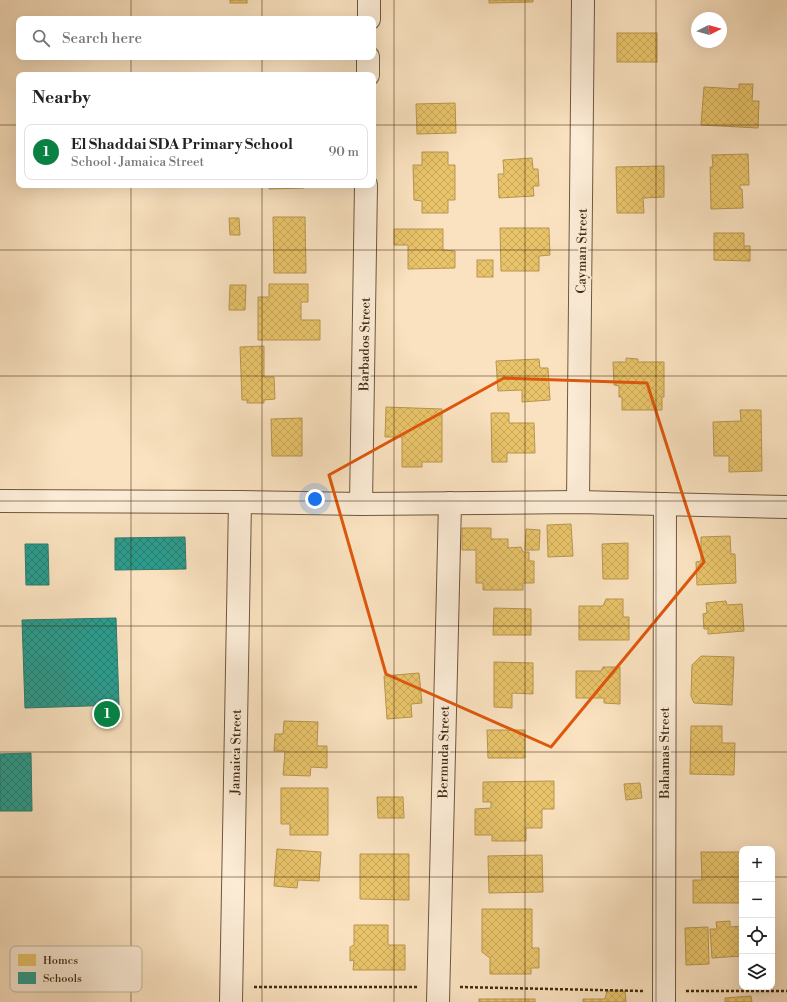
<!DOCTYPE html>
<html lang="en">
<head>
<meta charset="utf-8">
<style>
	:root { --surface:#fff; --page:#f6f6f6; --text:#222; --muted:#767676; --line:#e0e0e0; --accent:#0b8043 }
	body { margin:0; font-family:"Libre Bodoni",serif; background:var(--page); color:var(--text) }
	.controls { position:absolute; right:12px; bottom:12px; display:grid; overflow:hidden; border-radius:8px; box-shadow:0 4px 16px #0002 }
	.controls button { width:36px; height:36px; display:grid; place-items:center; padding:0; border:0; border-bottom:1px solid var(--line); background:var(--surface); color:var(--text); font:20px sans-serif }
	.compass { position:absolute; left:691px; top:12px; width:36px; height:36px; border-radius:50%; background:var(--surface); box-shadow:0 4px 16px #0002; rotate:84deg }
	.you { position:absolute; left:315px; top:499px; width:14px; height:14px; margin:-10px; border:3px solid #fff; border-radius:50%; background:#1a73e8; box-shadow:0 0 0 6px #1a73e833 }
	.badge { display:grid; place-items:center; width:26px; height:26px; border-radius:50%; background:var(--accent); color:#fff; font-size:13px; font-weight:700 }
	.pin { position:absolute; translate:-50% -50%; border:2px solid #fff; box-shadow:0 1px 4px #0006 }
	.list { margin:0; padding:0; list-style:none }
	h2 { display:flex; justify-content:space-between; align-items:center; height:52px; margin:0; padding:0 16px; font-size:17px }
	h2 small { font-size:13px; font-weight:400; color:var(--muted) }
	.list li { display:grid; grid-template-columns:26px 1fr auto; gap:12px; align-items:center; box-sizing:border-box; height:56px; margin:0 8px 8px; padding:0 8px; border:1px solid var(--line); border-radius:8px }
	.list b { display:block; font-size:15px; white-space:nowrap }
	.list p { margin:0; font-size:13px; white-space:nowrap; color:var(--muted) }
	.list em { font-size:13px; font-style:normal; color:var(--muted) }
	.icon { flex:none; width:22px; height:22px; fill:none; stroke:currentColor; stroke-width:2; stroke-linecap:round; stroke-linejoin:round }
	.map { position:relative; flex:none; width:787px; height:1002px; overflow:hidden }
	.search { position:absolute; background:var(--surface); box-shadow:0 4px 16px #0002; left:16px; top:16px; width:360px; height:44px; display:flex; align-items:center; gap:10px; box-sizing:border-box; padding:0 14px; border-radius:8px; color:var(--muted); font-size:15px }
	.panel { position:absolute; background:var(--surface); box-shadow:0 4px 16px #0002; left:16px; top:72px; width:360px; height:116px; border-radius:8px }
	.map>svg:first-child { display:block }
	.homes { fill:url(#homes-cross-hatch); stroke:#b7964f }
	.schools { fill:url(#schools-cross-hatch); stroke:#317a69 }
	.lines { fill:none; stroke-linecap:round; stroke-linejoin:round }
	.minor-casing { stroke:#6f583d; stroke-width:24 }
	.path { stroke:#412a11; stroke-width:2.5; stroke-dasharray:3 2; stroke-linecap:butt }
	.minor { stroke:#fcecd6; stroke-width:22 }
	.marked { fill:none; stroke:#e0570c; stroke-width:3; stroke-linejoin:round }
	.grid { fill:none; stroke:#412a11; stroke-width:1; stroke-opacity:0.55 }
	.labels { text-anchor:middle; stroke-width:4; stroke-linejoin:round; paint-order:stroke }
	.street-label { font-size:13px; fill:#412a11; stroke:#fcecd6 }
	.key { fill:#fcecd6; stroke:#c4b29b; stroke-width:1 }
	.key-label { font-size:11px; fill:#412a11 }
</style>
</head>
<body>
<div class="map">
<svg width="787" height="1002" viewBox="0 0 787 1002">
	<defs>
		<pattern id="homes-cross-hatch" width="8" height="8" patternUnits="userSpaceOnUse"><rect width="8" height="8" fill="#e9c46a"/><path d="M0 0l8 8M0 8l8-8" fill="none" stroke="#c9a95b"/></pattern>
		<pattern id="schools-cross-hatch" width="8" height="8" patternUnits="userSpaceOnUse"><rect width="8" height="8" fill="#2a9d8f"/><path d="M0 0l8 8M0 8l8-8" fill="none" stroke="#268073"/></pattern>
	</defs>
	<rect width="100%" height="100%" fill="#fae2c0"/>
	<filter id="stains"><feTurbulence type="fractalNoise" baseFrequency=".005" numOctaves="4"/><feColorMatrix values="0 0 0 0 .2 0 0 0 0 .09 0 0 0 0 .02 0 0 0 .5 -.17"/></filter>
	<radialGradient id="worn" r=".72"><stop offset=".6" stop-color="#630" stop-opacity="0"/><stop offset="1" stop-color="#630" stop-opacity=".3"/></radialGradient>
	<g class="homes">
		<rect x="230" y="0" width="17" height="3"/>
		<path d="M489 0H533V2L489 3Z"/>
		<rect x="617" y="33" width="40" height="29"/>
		<path d="M739 84H753L752 101H759L758 128 701 125 704 87 739 89Z"/>
		<path d="M455 103 456 133 417 134 416 104Z"/>
		<path d="M422 152H448V165H455V200H448V213H422V201L414 200 413 165H422Z"/>
		<path d="M748 154 749 185H740V189H742L743 208 711 209 710 167H713L712 155Z"/>
		<path d="M532 158 533 169H538L539 186H533L534 196 499 198 498 174H504L503 160Z"/>
		<path d="M664 166V197L643 198 644 213H617L616 167Z"/>
		<path d="M269 185H304V188L269 189Z"/>
		<path d="M273 217H305L306 273H274Z"/>
		<path d="M229 218H239L240 235H230Z"/>
		<path d="M500 228H549L550 255 539 256V271H501Z"/>
		<path d="M394 229H443V250L455 251V268L408 269V245H394Z"/>
		<path d="M714 233H744V246H750V261L714 260Z"/>
		<rect x="477" y="260" width="16" height="17"/>
		<path d="M269 284H308V302H301V320H320V340H258V297H269Z"/>
		<path d="M230 285H246L245 310H229Z"/>
		<path d="M264 346V377H274L275 399 264 400V403H247V400H242L240 347Z"/>
		<path d="M626 358 638 359V362H664V397H662V410H622V397H619V386L614 385 613 362H626Z"/>
		<path d="M539 359 540 368H548L550 400 522 402V390L498 391 496 361Z"/>
		<path d="M386 407 442 409V462H422V467H402V437H385Z"/>
		<path d="M740 410H761L762 471 729 472V456H714L713 422 741 421Z"/>
		<path d="M491 413H509V423H534L535 453H507V462H492Z"/>
		<path d="M302 418V456H272L271 419Z"/>
		<path d="M571 524 573 556 548 557 547 525Z"/>
		<path d="M462 528H491V539H508V548L521 547 523 552H529V561H534V583H523V590H483V583H476V550H462Z"/>
		<path d="M526 529 540 530 539 550H525Z"/>
		<path d="M730 536 731 554H735L736 583 697 585 696 562 701 561V537Z"/>
		<path d="M628 543V579H603L602 544Z"/>
		<path d="M606 599H623V617H629V640H579V606H603Z"/>
		<path d="M726 601 727 605 742 604 744 631 708 634V629H704L703 614 707 613 706 603Z"/>
		<path d="M494 608 531 609V635H493Z"/>
		<path d="M701 656 734 657 732 705 694 703 691 696 692 665Z"/>
		<path d="M494 662 533 663V694L512 693V708L494 707Z"/>
		<path d="M603 667H620V704L604 703V698H576V671H601Z"/>
		<path d="M419 673 422 703 411 704 412 717 387 719 384 676Z"/>
		<path d="M284 721 318 722 317 746H327V768L311 767 310 776 283 775 285 751H274L275 734H283Z"/>
		<path d="M691 726H722V743H735L734 775 690 774Z"/>
		<path d="M487 730H525V758H488Z"/>
		<path d="M554 781V809H542V828H526V841H492V835H475V809L491 808V802H483V782Z"/>
		<path d="M640 783 642 798 626 800 624 784Z"/>
		<path d="M281 788H328V835H290V824H281Z"/>
		<path d="M377 797H403L404 818H378Z"/>
		<path d="M277 849 321 852 319 881 298 880 297 888 274 886Z"/>
		<path d="M701 852H742V903H693V880H702Z"/>
		<path d="M360 854H409V900L360 899Z"/>
		<path d="M542 855 543 892 489 893 488 856Z"/>
		<path d="M482 909H532V948H539V968H531V974H490V958L482 952Z"/>
		<path d="M730 921V927L742 926V956L712 958 710 929H717L716 922Z"/>
		<path d="M354 925H388V945H405V970H353L354 960 350 961V947L354 945Z"/>
		<path d="M708 927 709 964 686 965 685 928Z"/>
		<path d="M607 991H625L626 1002H583V999H605Z"/>
		<path d="M751 996 752 1002H725V998Z"/>
		<rect x="479" y="999" width="56" height="3"/>
	</g>
	<g class="schools">
		<path d="M185 537 186 569 115 570V538Z"/>
		<path d="M25 544H48L49 585H26Z"/>
		<path d="M116 618 119 705 25 708 22 620Z"/>
		<path d="M31 753 32 811H0V754Z"/>
	</g>
	<g class="lines">
		<g class="minor-casing">
			<g id="minor">
				<path d="M369 19V0"/>
				<path d="M368 75V57"/>
				<path d="M0 501 240 502 361 504 578 502 787 507"/>
				<path d="M578 502 583 0"/>
				<path d="M361 504 366 185"/>
				<path d="M231 1002 240 502"/>
				<path d="M438 1002 450 503"/>
				<path d="M664 1002 665 504"/>
			</g>
		</g>
		<g class="path">
			<path d="M254 987H417"/>
			<path d="M460 987 643 991"/>
			<path d="M686 991H787"/>
		</g>
		<use href="#minor" class="minor"/>
	</g>
	<path class="marked" d="M504 378 647 383 704 562 551 747 386 674 329 475Z"/>
	<path class="grid" d="M131 0V19M262 0V19M394 0V1002M525 0V1002M656 0V1002M131 57V75M262 57V75M0 125H19M373 125H787M131 185V1002M262 185V1002M0 250H787M0 376H787M0 501H787M0 626H787M0 752H787M0 877H742M772 877H787"/>
	<g class="labels">
		<g class="street-label">
			<text transform="translate(581 251) rotate(-89)" y="5">Cayman Street</text>
			<text transform="translate(364 344) rotate(-89)" y="5">Barbados Street</text>
			<text transform="translate(235 752) rotate(-89)" y="5">Jamaica Street</text>
			<text transform="translate(443 752) rotate(-89)" y="5">Bermuda Street</text>
			<text transform="translate(664 753) rotate(-90)" y="5">Bahamas Street</text>
		</g>
	</g>
	<rect x="10" y="946" width="132" height="46" rx="6" class="key"/>
	<rect x="18" y="954" width="18" height="12" fill="#e9c46a"/>
	<rect x="18" y="972" width="18" height="12" fill="#2a9d8f"/>
	<g class="key-label">
		<text x="43" y="964">Homes</text>
		<text x="43" y="982">Schools</text>
	</g>
	<rect width="100%" height="100%" filter="url(#stains)"/>
	<rect width="100%" height="100%" fill="url(#worn)"/>
</svg>
<div class="controls">
<button>+</button>
<button>−</button>
<button><svg class="icon" aria-label="locate" viewBox="0 0 24 24"><circle cx="12" cy="12" r="6"/><path d="M12 2v4M12 18v4M2 12h4M18 12h4"/></svg></button>
<button><svg class="icon" aria-label="layers" viewBox="0 0 24 24"><path d="M12 4l9 5-9 5-9-5zM3 14l9 5 9-5"/></svg></button>
</div>
<svg class="compass" viewBox="-18 -18 36 36"><path d="M0-13l5 13h-10z" fill="#e53935"/><path d="M0 13l5-13h-10z" fill="#767676"/></svg>
<div class="you"></div>
<div class="pin badge" style="left:107px;top:714px">1</div>
<div class="search"><svg class="icon" aria-label="search" viewBox="0 0 24 24"><circle cx="10" cy="10" r="6"/><path d="M15 15l6 6"/></svg>Search here</div>
<section class="panel">
<h2>Nearby<small></small></h2>
<ul class="list">
<li><span class="badge">1</span><div><b>El Shaddai SDA Primary School</b><p>School · Jamaica Street</p></div><em>90 m</em></li>
</ul>
</section>
</div>
</body>
</html>
